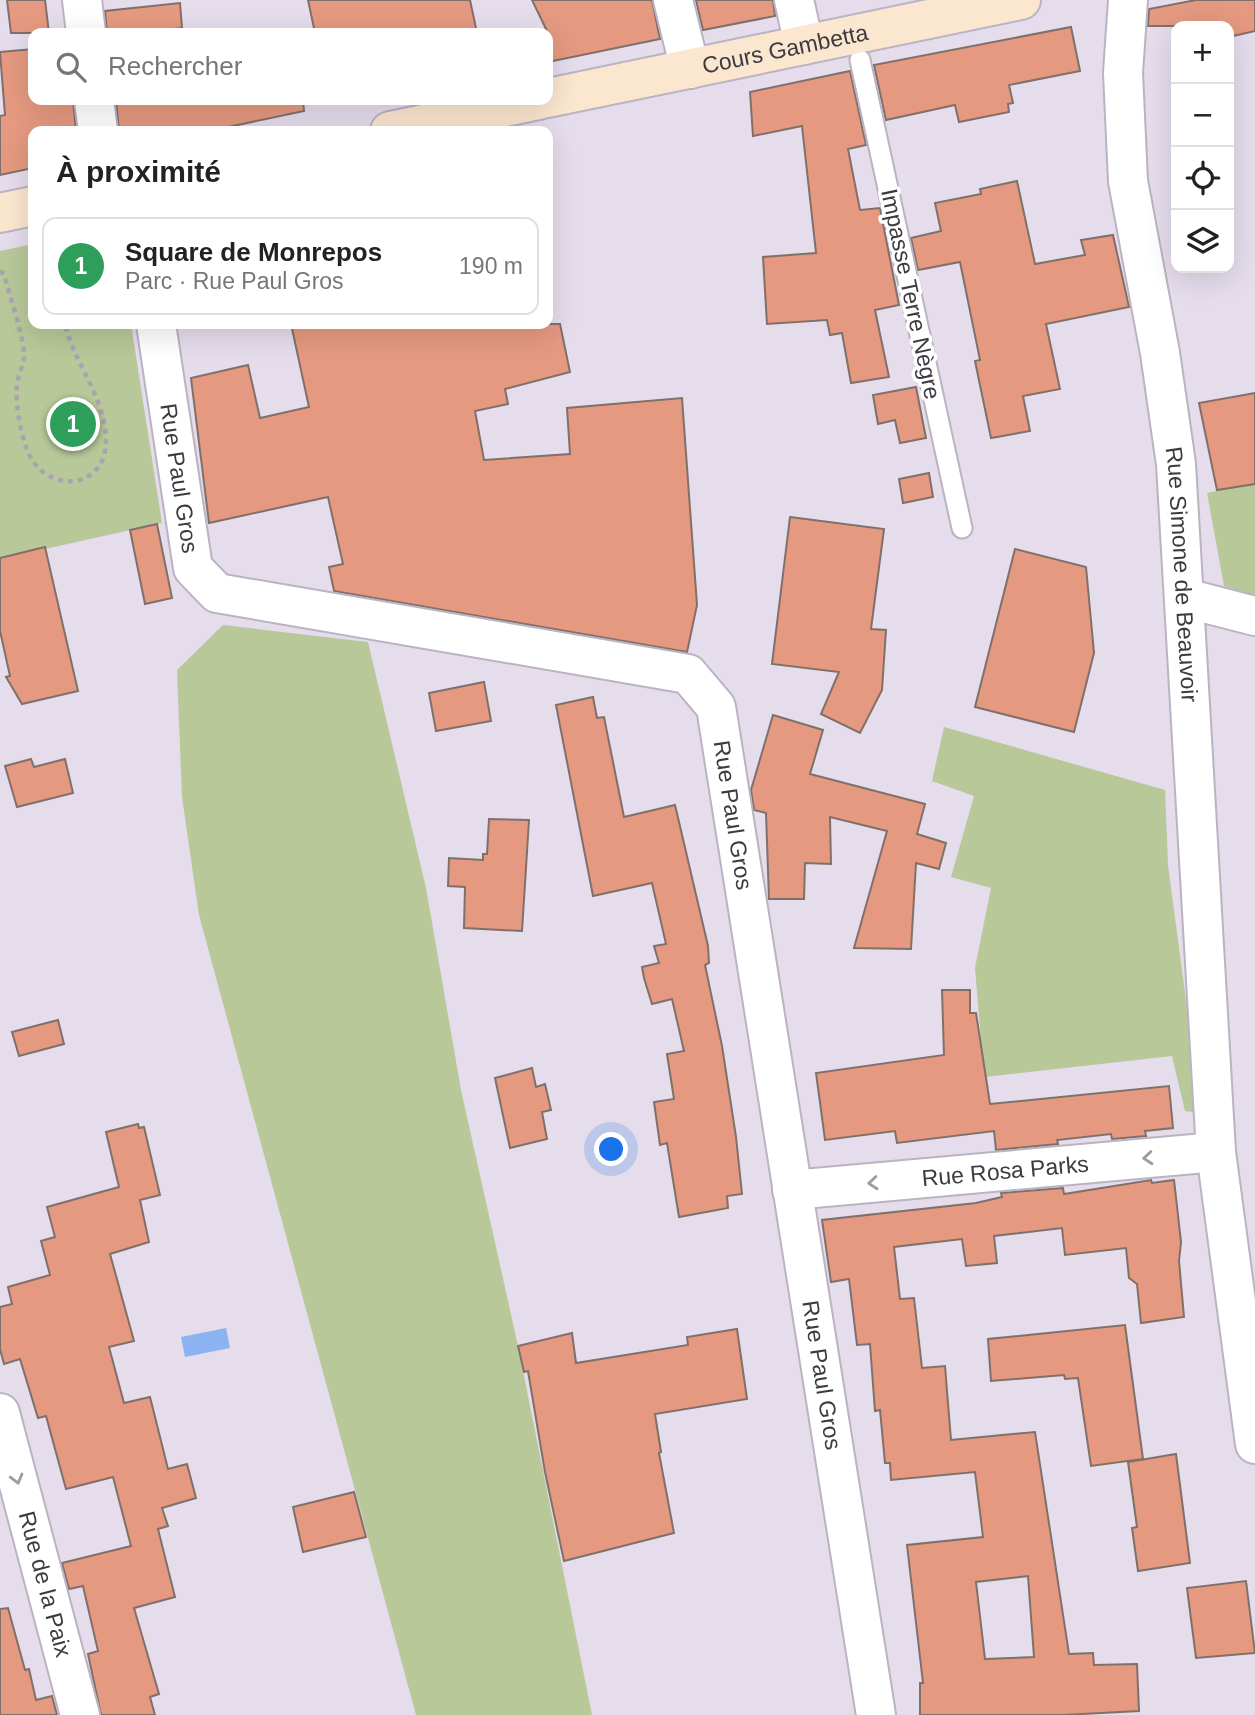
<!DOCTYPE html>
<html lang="fr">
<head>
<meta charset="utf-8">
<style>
	:root { --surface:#fff; --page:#f2f2f2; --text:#222; --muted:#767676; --line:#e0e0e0; --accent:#9f0142 }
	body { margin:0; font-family:Helvetica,sans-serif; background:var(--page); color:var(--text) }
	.controls { position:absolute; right:21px; top:21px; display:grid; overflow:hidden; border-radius:14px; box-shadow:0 7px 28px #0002 }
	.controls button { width:63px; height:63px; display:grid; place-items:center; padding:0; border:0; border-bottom:2px solid var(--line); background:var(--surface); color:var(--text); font:35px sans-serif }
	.you { position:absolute; left:612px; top:1150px; width:24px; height:24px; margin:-18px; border:5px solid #fff; border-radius:50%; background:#1a73e8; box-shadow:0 0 0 10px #1a73e833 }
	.badge { display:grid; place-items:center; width:46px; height:46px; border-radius:50%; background:var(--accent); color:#fff; font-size:23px; font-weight:700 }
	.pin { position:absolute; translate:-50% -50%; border:4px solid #fff; box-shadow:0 2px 7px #0006 }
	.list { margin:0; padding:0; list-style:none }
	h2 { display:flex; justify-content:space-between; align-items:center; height:91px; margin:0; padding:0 28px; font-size:30px }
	h2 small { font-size:23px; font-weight:400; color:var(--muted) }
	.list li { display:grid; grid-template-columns:46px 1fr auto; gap:21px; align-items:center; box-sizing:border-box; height:98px; margin:0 14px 14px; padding:0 14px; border:2px solid var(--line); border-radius:14px }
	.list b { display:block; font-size:26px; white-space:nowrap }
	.list p { margin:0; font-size:23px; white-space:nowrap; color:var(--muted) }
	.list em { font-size:23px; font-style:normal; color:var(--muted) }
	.icon { flex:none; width:38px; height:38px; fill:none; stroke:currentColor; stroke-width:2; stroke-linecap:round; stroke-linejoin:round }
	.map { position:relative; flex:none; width:1255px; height:1715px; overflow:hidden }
	.search { position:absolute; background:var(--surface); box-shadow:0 7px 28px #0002; left:28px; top:28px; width:525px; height:77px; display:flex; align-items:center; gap:18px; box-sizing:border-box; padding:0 24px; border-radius:14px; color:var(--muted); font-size:26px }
	.panel { position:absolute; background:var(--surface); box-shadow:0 7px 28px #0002; left:28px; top:126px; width:525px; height:203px; border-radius:14px }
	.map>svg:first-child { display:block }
	.green { fill:#b8c899 }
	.water { fill:#8bb3f1 }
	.building { fill:#e59980; stroke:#81706a; stroke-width:2; fill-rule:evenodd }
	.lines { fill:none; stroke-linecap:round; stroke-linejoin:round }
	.lane-casing { stroke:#bbb3c2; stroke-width:23 }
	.street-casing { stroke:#bbb3c2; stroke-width:42 }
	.secondary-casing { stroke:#bbb3c2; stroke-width:42 }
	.path { stroke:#aaa3b0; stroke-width:4.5; stroke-dasharray:5 5; stroke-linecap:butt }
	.lane { stroke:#fff; stroke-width:19 }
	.street { stroke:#fff; stroke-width:38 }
	.secondary { stroke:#fbe6cf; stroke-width:38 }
	.oneway { stroke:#9e9ca0 }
	.labels { text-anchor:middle; stroke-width:7; stroke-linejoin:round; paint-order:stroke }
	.street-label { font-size:23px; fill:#3d3a40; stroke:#fff }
</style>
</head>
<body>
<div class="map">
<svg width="1255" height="1715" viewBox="0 0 1255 1715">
	<rect width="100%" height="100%" fill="#e5dcec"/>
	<g class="green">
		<path d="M33 244V324H131L162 523 0 559V251Z"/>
		<path d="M1255 483V595L1224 586 1207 493Z"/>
		<path d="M223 625 368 642 426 888 461 1090 518 1346 592 1715H416L199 915 182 797 177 670Z"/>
		<path d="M944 727 1165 790 1168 865 1201 1113 1185 1111 1172 1056 984 1077 975 968 991 888 951 877 974 796 932 781Z"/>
	</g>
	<path class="water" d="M226 1328 230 1348 185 1357 181 1337Z"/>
	<g class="building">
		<path d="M7 0H45L49 33H11Z"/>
		<path d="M308 0H470L477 33H315Z"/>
		<path d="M532 0H652L660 39 548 62V33Z"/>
		<path d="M696 0H773L775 16 703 30Z"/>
		<path d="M1196 0H1255V31L1229 37V26H1148L1149 9Z"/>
		<path d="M180 3 182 28 144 33H107L105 11Z"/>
		<path d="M1071 27 1080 71 1009 85 1013 103 1008 104 1009 112 959 122 955 105 886 120 874 65Z"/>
		<path d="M33 49V100H73L76 131H33V168L0 175V116L5 115 0 52Z"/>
		<path d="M850 71 866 145 848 149 860 210 880 208 899 305 875 310 889 377 851 383 842 333 830 335 827 320 767 324 763 257 816 253 802 126 753 136 750 92Z"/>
		<path d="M116 100H303L304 111 209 131H119Z"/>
		<path d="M1017 181 1035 264 1085 255 1081 240 1113 235 1129 307 1046 324 1060 389 1023 396 1030 431 991 438 975 361 980 360 960 262 918 270 911 238 941 231 935 203 981 194 980 189Z"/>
		<path d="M291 324H560L570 372 505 389 508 404 475 411 484 460 570 454 567 408 682 398 697 605 687 652 334 591 329 567 343 564 328 497 209 523 191 378 248 365 260 418 309 407Z"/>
		<path d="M916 387 926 438 900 443 895 420 878 424 873 395Z"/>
		<path d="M1255 393V484L1217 490 1199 403Z"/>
		<path d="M929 473 933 497 903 503 899 479Z"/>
		<path d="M790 517 884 529 871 629 886 630 882 690 860 733 821 714 839 672 772 664Z"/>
		<path d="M157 524 172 598 145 604 130 530Z"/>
		<path d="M45 547 78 691 22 704 6 677 10 676 0 631V558Z"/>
		<path d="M1015 549 1086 567 1094 653 1074 732 975 707Z"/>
		<path d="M484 682 491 721 436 731 429 693Z"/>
		<path d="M593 697 597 718 604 717 624 817 675 805 708 946 709 963 705 965 722 1046 736 1137 742 1194 727 1196 728 1208 679 1217 667 1143 660 1145 654 1102 674 1099 667 1054 684 1051 672 999 652 1004 644 978 642 967 659 963 654 946 666 944 652 883 593 896 556 705Z"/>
		<path d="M773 715 823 730 810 774 925 804 917 834 946 843 939 869 916 863 911 949 854 948 887 831 830 817 831 864 805 863 804 899H769L766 813 754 810 751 790Z"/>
		<path d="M31 759 34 767 65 759 73 793 17 807 5 766Z"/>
		<path d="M489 819 529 820 522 931 464 928 465 887 448 886 449 858 483 860V854H487Z"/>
		<path d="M942 990H970V1013H976L990 1104 1169 1086 1173 1128 1145 1131 1146 1136 1112 1139 1111 1134 1057 1140 1058 1144 996 1150 994 1131 897 1143 895 1131 825 1140 816 1073 944 1055Z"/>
		<path d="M58 1020 64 1044 19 1056 12 1032Z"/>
		<path d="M532 1068 536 1087 545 1084 551 1110 542 1112 547 1139 510 1148 495 1078Z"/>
		<path d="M138 1124 139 1128 144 1127 160 1195 140 1200 149 1242 110 1254 134 1341 109 1347 124 1403 150 1397 168 1469 187 1464 196 1498 162 1508 168 1526 158 1529 175 1597 134 1608 159 1694 150 1697 155 1715H101L88 1654 98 1651 83 1586 69 1589 62 1563 131 1546 113 1477 66 1489 46 1416 38 1418 20 1359 4 1364 0 1349V1307L12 1304 8 1287 50 1275 41 1241 55 1237 47 1207 119 1187 106 1132Z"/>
		<path d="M1151 1180 1152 1183 1174 1180 1181 1242 1179 1261 1184 1317 1141 1323 1137 1284 1129 1278 1126 1248 1065 1255 1062 1228 994 1236 997 1263 966 1266 962 1239 894 1247 900 1299 914 1298 922 1368 945 1366 951 1440 1035 1432 1069 1654 1093 1653 1094 1665 1137 1664 1139 1711 1063 1715H920V1683H923L907 1545 983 1537 975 1472 891 1480 890 1463H885L880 1410 875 1411 870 1344 857 1345 849 1279 831 1282 822 1220 976 1203 1002 1197 1001 1193 1063 1188 1064 1194ZM1028 1576 1034 1657 985 1659 976 1582Z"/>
		<path d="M1125 1325 1143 1459 1091 1466 1078 1378 1065 1379 1064 1375 991 1381 988 1339Z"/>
		<path d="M737 1329 747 1399 655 1414 661 1452 659 1453 674 1533 564 1561 545 1472 528 1371 524 1372 518 1346 572 1333 576 1363 688 1345 687 1337Z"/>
		<path d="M1176 1454 1190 1563 1138 1571 1132 1528 1137 1527 1128 1462Z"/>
		<path d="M354 1492 366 1537 303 1552 293 1507Z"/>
		<path d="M1246 1581 1255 1653 1196 1658 1187 1588Z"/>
		<path d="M8 1608 25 1670 29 1669 36 1700 52 1696 57 1715H0V1609Z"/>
	</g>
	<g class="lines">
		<g class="lane-casing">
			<path id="lane" d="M860 60 962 528"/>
		</g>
		<g class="street-casing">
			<g id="street">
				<path d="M82 0 86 33"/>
				<path d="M673 0 690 69"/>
				<path d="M794 0 804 45"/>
				<path id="s1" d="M1128 0 1123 73 1128 181 1160 353 1176 464 1216 1152 1255 1444"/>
				<path d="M94 100 98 131"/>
				<path id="s2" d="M156 324 193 568 217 593 688 674 716 707 876 1715"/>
				<path d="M1185 598 1255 616"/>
				<path id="s3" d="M792 1190 1216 1152"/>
				<path id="s4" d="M0 1413 80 1715"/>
			</g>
		</g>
		<g class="secondary-casing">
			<g id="secondary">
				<path id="s5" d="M548 98 1021 0"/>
				<path d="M390 131 539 100"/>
				<path d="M0 213 33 206"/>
			</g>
		</g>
		<path class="path" d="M0 271 4 274C9 294 25 339 24 358 23 366 18 375 17 384 15 403 20 429 26 447 41 494 107 494 106 439 105 397 74 363 65 324"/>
		<use href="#lane" class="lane"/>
		<use href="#street" class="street"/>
		<use href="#secondary" class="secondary"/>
	</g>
	<defs><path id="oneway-chevron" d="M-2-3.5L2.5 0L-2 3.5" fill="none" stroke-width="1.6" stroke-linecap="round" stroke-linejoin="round" transform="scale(1.75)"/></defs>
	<g class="oneway">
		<use href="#oneway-chevron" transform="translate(1148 1158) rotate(175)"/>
		<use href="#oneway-chevron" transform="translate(873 1183) rotate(175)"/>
		<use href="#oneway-chevron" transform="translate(17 1479) rotate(75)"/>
	</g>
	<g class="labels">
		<g class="street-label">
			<text dy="8" stroke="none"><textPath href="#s5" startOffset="242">Cours Gambetta</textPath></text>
			<text transform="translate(911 294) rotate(78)" y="8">Impasse Terre Nègre</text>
			<text dy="8" stroke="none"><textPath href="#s2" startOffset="156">Rue Paul Gros</textPath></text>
			<text dy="8" stroke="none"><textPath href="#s1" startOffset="579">Rue Simone de Beauvoir</textPath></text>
			<text dy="8" stroke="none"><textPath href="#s2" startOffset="912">Rue Paul Gros</textPath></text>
			<text dy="8" stroke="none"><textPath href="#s3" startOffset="214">Rue Rosa Parks</textPath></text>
			<text dy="8" stroke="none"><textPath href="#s2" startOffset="1479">Rue Paul Gros</textPath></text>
			<text dy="8" stroke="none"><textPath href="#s4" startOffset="177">Rue de la Paix</textPath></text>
		</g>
	</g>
</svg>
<div class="controls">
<button>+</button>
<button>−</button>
<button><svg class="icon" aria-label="locate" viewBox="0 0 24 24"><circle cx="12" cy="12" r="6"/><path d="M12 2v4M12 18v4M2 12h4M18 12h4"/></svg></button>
<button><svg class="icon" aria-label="layers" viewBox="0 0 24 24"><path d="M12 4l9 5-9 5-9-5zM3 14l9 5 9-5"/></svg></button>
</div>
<div class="you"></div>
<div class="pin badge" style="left:73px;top:424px;background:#2e9e5b">1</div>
<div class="search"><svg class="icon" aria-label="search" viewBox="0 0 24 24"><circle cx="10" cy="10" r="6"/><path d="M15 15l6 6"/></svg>Rechercher</div>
<section class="panel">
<h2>À proximité<small></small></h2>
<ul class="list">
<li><span class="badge" style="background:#2e9e5b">1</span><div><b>Square de Monrepos</b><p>Parc · Rue Paul Gros</p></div><em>190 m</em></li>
</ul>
</section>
</div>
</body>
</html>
